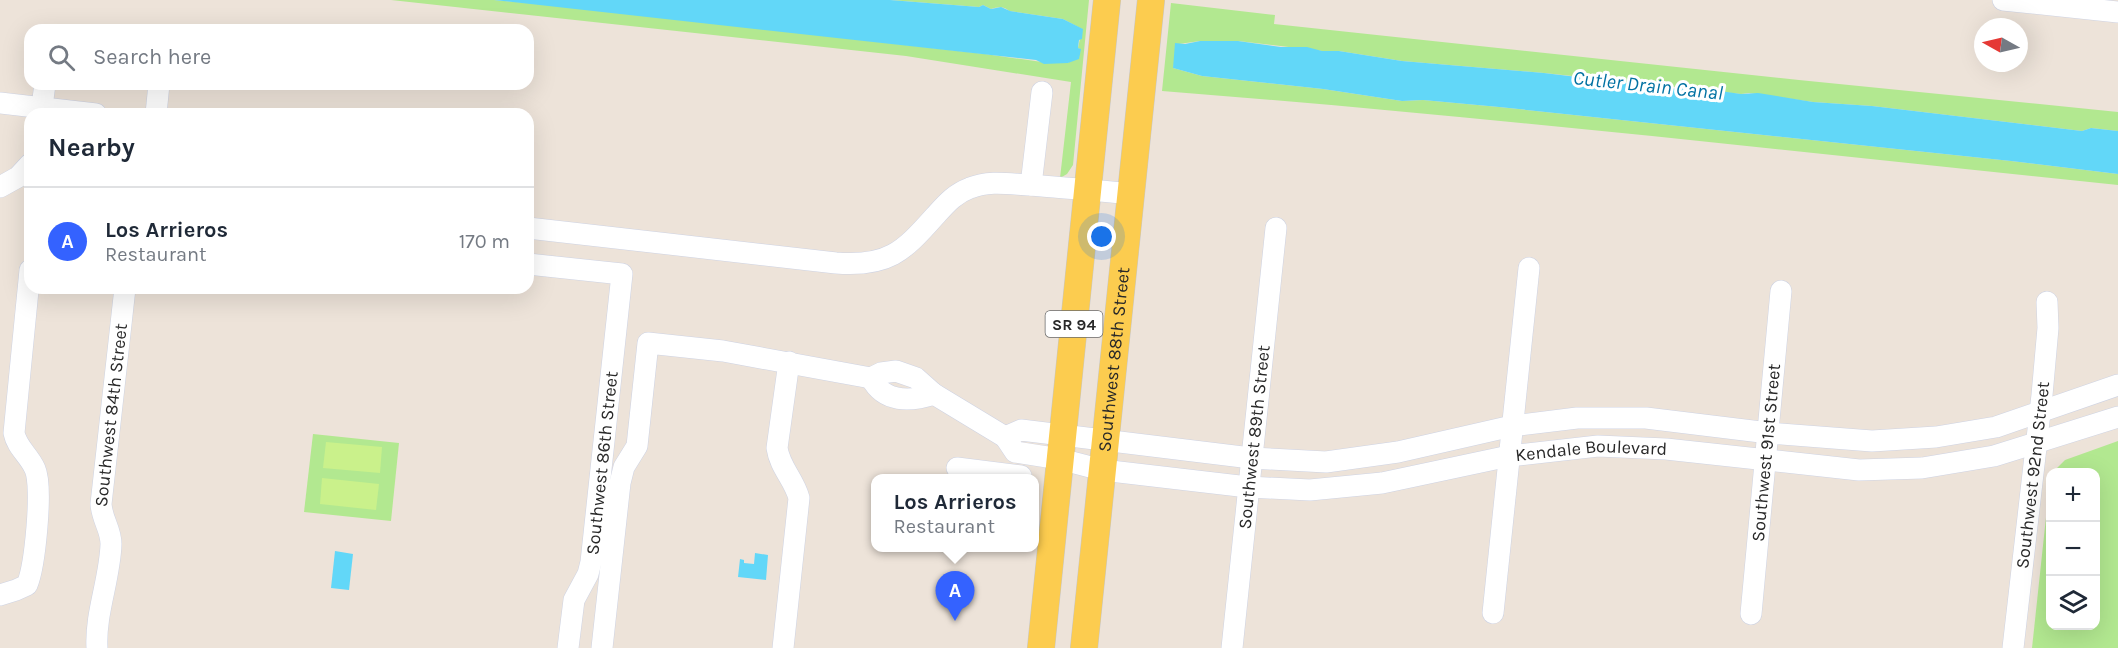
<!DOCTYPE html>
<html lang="en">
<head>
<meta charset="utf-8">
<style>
	:root { --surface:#fff; --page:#f6f6f7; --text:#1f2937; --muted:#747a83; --line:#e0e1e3; --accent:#3462ff }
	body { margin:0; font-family:Karla,sans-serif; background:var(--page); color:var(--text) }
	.controls { position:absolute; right:18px; bottom:18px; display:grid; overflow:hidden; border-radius:12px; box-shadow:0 6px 24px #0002 }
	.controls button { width:54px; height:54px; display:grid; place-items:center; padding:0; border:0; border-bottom:2px solid var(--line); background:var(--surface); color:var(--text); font:30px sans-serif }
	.compass { position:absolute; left:1974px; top:18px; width:54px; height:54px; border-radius:50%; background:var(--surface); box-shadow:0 6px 24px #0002; rotate:278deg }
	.you { position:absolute; left:1102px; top:237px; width:21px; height:21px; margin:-15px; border:4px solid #fff; border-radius:50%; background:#1a73e8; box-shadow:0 0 0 9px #1a73e833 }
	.badge { display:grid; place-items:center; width:39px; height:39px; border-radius:50%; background:var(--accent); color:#fff; font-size:20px; font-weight:700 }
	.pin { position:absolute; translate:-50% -50px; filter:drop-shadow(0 2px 3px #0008) }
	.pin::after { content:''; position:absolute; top:32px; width:21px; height:18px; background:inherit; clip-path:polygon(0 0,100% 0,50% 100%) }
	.popup { position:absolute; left:871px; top:474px; width:168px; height:78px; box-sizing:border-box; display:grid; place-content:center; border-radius:12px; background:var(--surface); filter:drop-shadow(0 2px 4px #0005); font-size:20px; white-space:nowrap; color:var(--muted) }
	.popup b { font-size:22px; color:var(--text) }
	.popup::after { content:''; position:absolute; left:50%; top:100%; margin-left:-12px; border:12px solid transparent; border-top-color:var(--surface) }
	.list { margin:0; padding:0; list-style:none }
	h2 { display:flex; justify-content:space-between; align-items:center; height:78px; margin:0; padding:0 24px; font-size:26px }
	h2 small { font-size:20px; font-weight:400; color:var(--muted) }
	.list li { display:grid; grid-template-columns:39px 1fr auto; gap:18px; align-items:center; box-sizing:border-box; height:108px; padding:0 24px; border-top:2px solid var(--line) }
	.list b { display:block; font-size:22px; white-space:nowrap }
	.list p { margin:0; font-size:20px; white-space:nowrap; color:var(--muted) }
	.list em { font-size:20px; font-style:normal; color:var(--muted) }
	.icon { flex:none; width:33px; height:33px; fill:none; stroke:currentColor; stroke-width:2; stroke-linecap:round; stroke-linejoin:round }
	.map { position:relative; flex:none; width:2118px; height:648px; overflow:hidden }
	.search { position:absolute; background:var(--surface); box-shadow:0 6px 24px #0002; left:24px; top:24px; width:510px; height:66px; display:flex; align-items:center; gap:15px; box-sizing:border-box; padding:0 21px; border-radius:18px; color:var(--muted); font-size:22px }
	.panel { position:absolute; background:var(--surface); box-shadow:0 6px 24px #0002; left:24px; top:108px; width:510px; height:186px; border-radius:18px }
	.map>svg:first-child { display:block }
	.green { fill:#b2e890 }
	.pitch { fill:#caf18b }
	.water { fill:#62d7f8 }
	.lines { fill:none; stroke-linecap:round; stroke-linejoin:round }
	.minor-casing { stroke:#ced3e3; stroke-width:22 }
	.major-casing { stroke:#c7c7c7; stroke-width:28 }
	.minor { stroke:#fff; stroke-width:21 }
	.major { stroke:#fccc4f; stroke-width:27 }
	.labels { text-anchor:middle; stroke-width:6; stroke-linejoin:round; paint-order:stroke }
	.shield { fill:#fff; stroke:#696969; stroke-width:1.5 }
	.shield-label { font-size:16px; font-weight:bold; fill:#292929 }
	.street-label { font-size:18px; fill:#292929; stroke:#fff }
	.water-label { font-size:20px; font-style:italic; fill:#0272a3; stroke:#fff }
</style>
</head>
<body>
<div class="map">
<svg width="2118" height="648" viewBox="0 0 2118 648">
	<rect width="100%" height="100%" fill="#ede3d9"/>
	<g class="green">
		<path d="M391 0H494L561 6 985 54 1049 63H1068L1080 49 1078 48 1082 29 1063 19 1009 11C1004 6 997 7 991 9L983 5 979 7 890 0H1089L1073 165 1067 174 1060 178 1071 82 906 56Z"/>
		<path d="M1171 3 1275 15 1274 24 1799 80 2118 112V131L2091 128 2082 131 1872 106 1813 102 1749 93 1741 94 1544 73 1402 61 1339 51H1322L1238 41H1200L1179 44 1173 68 1202 76 1323 89 1402 101 1423 100 1499 107 2011 161 2118 174V185C1799 152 1481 116 1162 91Z"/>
		<path d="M313 434 399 443 391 521 304 512Z"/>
		<path d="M2118 441V648H2032L2050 480V626H2096V472H2053L2065 460Z"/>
	</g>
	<g class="pitch">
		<path d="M326 442 382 447 380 473 323 468Z"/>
		<path d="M322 478 379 484 376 510 320 504Z"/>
	</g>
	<g class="water">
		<path d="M494 0H890L979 7 983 5 991 9 1001 7 1010 11 1063 19 1083 29 1082 39 1079 40 1078 48 1081 49 1079 59 1068 63 1044 64 1036 60Z"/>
		<path d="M1200 41H1238L1281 47H1307L1322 51H1339L1402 61 1544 73 1678 89 1699 88 1741 94 1758 93 1813 102 1872 106 2082 131 2091 128 2118 131V174L2011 161 1499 107 1423 100 1402 101 1323 89 1202 76 1173 68 1175 43 1185 44Z"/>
		<path d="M335 551 353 554 349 590 331 588Z"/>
		<path d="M755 553 768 555 766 580 738 577 740 559 744 560V563L754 564Z"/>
	</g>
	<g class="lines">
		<g class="minor-casing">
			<g id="minor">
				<path d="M2003 0 2118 12"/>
				<path d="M0 103 96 114"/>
				<path d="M41 114 45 84"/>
				<path d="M156 114 159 84"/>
				<path d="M1031 185 1042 92"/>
				<path d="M0 187 18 177 30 164"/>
				<path d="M528 228 836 263C888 267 903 252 935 216 946 204 954 194 970 188 989 180 1010 184 1030 185 1063 188 1097 190 1131 194"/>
				<path d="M528 264 622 274 591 562 588 574 574 600 568 648"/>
				<path d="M871 378C884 403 910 402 934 394"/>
				<path d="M1005 437 1021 430 1251 458 1326 462 1398 452 1512 426 1577 418H1646L1769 433 1872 441 1936 437 1996 427 2118 385"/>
				<path d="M957 468 1021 476"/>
				<path d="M0 595 16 590 27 585C35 566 43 487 35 469 29 455 17 448 14 433L30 270"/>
				<path d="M1493 613 1529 268"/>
				<path id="s1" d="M1751 614 1781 291"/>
				<path id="s2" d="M97 648C95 613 110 579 111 544 111 529 102 520 101 504L125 288"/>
				<path id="s3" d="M602 648 620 483 624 467 637 446 648 343 723 351 871 378 881 373 896 371 916 378 934 394 1005 437 1015 452 1060 459 1102 470 1248 487 1310 490 1382 483 1509 456 1598 446 1666 449 1859 470 1922 468 1994 456 2118 417"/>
				<path d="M783 648 799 498C794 479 780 468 777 448L789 362"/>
				<path id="s4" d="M1232 648 1276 228"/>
				<path id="s5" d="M2013 648 2042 395 2048 328 2047 302"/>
			</g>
		</g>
		<g class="major-casing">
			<g id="major">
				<path d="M1041 648 1107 0"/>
				<path id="s6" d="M1084 648 1151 0"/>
			</g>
		</g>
		<use href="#minor" class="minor"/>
		<use href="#major" class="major"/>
	</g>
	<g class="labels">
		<rect class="shield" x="1045.5" y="311" width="57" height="26" rx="4.5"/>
		<g class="shield-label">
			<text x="1074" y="330">SR 94</text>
		</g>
		<g class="street-label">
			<text dy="6" stroke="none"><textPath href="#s6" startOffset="290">Southwest 88th Street</textPath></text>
			<text dy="6" stroke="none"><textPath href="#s2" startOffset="236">Southwest 84th Street</textPath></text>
			<text dy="6" stroke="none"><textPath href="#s4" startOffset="212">Southwest 89th Street</textPath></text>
			<text dy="6" stroke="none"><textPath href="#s1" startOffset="162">Southwest 91st Street</textPath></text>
			<text dy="6" stroke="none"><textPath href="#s3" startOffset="1292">Kendale Boulevard</textPath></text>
			<text transform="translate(602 463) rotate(-84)" y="6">Southwest 86th Street</text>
			<text dy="6" stroke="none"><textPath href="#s5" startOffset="174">Southwest 92nd Street</textPath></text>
		</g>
		<g class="water-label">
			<text transform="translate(1648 85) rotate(6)" y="7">Cutler Drain Canal</text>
		</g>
	</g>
</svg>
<div class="controls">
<button>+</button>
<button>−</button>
<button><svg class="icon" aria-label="layers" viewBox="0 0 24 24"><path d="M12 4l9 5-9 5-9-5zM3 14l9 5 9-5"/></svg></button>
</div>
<svg class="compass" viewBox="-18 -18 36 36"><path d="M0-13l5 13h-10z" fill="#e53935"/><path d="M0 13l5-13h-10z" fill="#747a83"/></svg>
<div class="you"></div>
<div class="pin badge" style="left:955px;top:621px">A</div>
<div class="popup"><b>Los Arrieros</b>Restaurant</div>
<div class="search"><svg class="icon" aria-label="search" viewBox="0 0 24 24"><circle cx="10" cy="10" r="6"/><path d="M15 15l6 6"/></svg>Search here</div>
<section class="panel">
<h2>Nearby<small></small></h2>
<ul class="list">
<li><span class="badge">A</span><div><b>Los Arrieros</b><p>Restaurant</p></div><em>170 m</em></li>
</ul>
</section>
</div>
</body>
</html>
